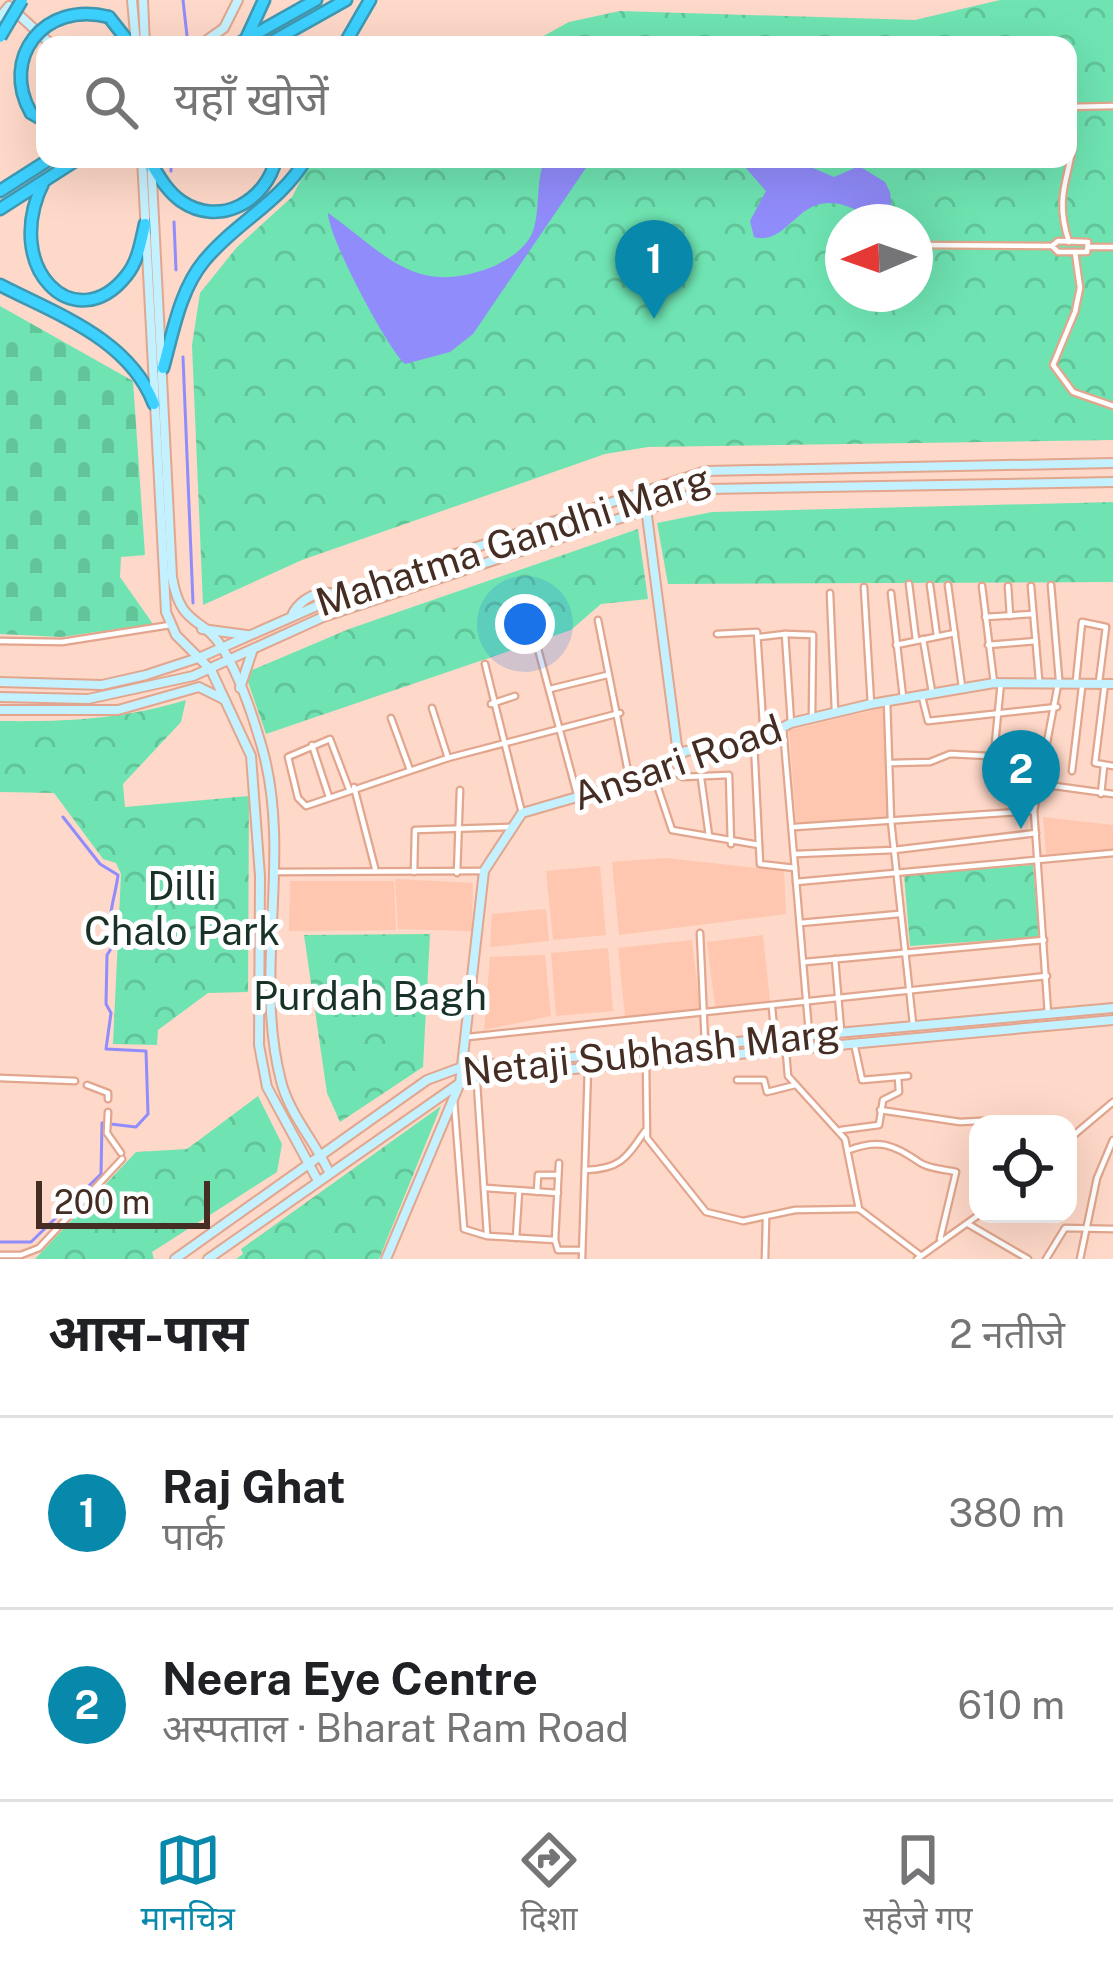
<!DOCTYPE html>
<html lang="hi">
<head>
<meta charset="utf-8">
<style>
	:root { --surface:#fff; --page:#f2f2f2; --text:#202124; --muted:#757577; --line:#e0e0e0; --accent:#0889ab }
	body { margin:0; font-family:"Public Sans","Noto Sans Devanagari",sans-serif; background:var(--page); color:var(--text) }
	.controls { position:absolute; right:36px; bottom:36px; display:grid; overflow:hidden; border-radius:24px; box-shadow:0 12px 48px #0002 }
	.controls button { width:108px; height:108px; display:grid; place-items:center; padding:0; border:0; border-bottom:3px solid var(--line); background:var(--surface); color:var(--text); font:60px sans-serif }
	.compass { position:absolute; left:825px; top:204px; width:108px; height:108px; border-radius:50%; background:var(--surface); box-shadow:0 12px 48px #0002; rotate:268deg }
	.scale { position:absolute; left:36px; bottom:30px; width:174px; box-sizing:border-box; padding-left:12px; border:6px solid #452d23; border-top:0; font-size:33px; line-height:42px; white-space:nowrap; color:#452d23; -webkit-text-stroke:9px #fff; paint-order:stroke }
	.you { position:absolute; left:525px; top:624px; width:42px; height:42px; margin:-30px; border:9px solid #fff; border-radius:50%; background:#1a73e8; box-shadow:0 0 0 18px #1a73e833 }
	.badge { display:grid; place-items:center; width:78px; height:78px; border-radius:50%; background:var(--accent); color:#fff; font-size:39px; font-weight:700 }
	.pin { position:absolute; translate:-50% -99px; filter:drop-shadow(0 3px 6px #0008) }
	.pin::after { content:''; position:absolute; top:63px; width:42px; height:36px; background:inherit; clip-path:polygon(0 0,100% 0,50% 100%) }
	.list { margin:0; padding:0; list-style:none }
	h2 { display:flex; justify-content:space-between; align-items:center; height:156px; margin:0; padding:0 48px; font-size:51px }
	h2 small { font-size:39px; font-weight:400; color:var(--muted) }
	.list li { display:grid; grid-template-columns:78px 1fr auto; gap:36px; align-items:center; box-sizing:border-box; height:192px; padding:0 48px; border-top:3px solid var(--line) }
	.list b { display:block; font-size:45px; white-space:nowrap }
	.list p { margin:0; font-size:39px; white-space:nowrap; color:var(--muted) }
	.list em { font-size:39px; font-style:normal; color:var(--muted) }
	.icon { flex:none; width:66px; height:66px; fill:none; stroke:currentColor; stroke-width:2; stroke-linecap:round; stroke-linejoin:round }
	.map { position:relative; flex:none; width:1113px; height:1259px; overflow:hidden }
	.search { position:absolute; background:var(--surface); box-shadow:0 12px 48px #0002; left:36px; right:36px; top:36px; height:132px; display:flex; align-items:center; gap:30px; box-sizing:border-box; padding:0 42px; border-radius:24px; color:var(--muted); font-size:45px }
	.sheet { height:540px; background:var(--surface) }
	nav { display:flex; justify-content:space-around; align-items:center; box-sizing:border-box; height:168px; border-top:3px solid var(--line); background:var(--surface); font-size:33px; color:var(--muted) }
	nav a { display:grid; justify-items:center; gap:6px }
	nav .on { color:var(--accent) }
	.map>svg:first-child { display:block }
	.built { fill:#ffc7b0 }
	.cemetery { fill:url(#cemetery-stones) }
	.park { fill:url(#park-crowns); fill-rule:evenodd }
	.water { fill:#918cfb }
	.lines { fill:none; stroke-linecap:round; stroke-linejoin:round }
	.stream { stroke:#918cfb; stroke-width:3 }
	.street-casing { stroke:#e1a68d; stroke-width:9 }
	.secondary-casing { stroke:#e1a68d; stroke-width:12 }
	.highway-casing { stroke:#3f98b2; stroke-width:15 }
	.street { stroke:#fff; stroke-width:4.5 }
	.secondary { stroke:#c4f1ff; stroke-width:8 }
	.highway { stroke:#3cd1ff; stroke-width:10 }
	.highway-bridge-casing { stroke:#3f98b2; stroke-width:15; stroke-linecap:butt }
	.highway-bridge { stroke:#3cd1ff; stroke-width:10 }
	.labels { text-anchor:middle; stroke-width:10; stroke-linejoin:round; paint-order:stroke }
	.street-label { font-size:39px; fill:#452d23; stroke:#fff }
	.park-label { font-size:39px; fill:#193227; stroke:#fff }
</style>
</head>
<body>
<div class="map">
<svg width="1113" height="1259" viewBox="0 0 1113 1259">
	<defs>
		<pattern id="cemetery-stones" width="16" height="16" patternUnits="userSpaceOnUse" patternTransform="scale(3)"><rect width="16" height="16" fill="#6fe4b2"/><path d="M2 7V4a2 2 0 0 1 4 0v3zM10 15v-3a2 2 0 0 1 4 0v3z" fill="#62c499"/></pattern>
		<pattern id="park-crowns" width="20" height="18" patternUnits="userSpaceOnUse" patternTransform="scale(3)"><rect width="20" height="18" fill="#6fe4b2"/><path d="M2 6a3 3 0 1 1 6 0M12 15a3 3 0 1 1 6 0" fill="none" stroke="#62c499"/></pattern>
	</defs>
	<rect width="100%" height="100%" fill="#fed8c8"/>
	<g class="built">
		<path d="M883 708 890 816 796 823 789 730Z"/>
		<path d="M1043 817 1113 825V849L1046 854Z"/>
		<path d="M666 858 784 871 786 914 619 935 612 862Z"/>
		<path d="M600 866 606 935 553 940 546 871Z"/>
		<path d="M395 879 473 883 472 931 398 929Z"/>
		<path d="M290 881H394L396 930 289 931Z"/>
		<path d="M546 909 549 941 490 947 492 914Z"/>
		<path d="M763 935 770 1001 715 1007 707 942Z"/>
		<path d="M692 940 700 1009 625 1017 618 948Z"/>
		<path d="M608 948 613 1011 556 1016 551 953Z"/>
		<path d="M545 955 551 1016 484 1030 490 957Z"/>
	</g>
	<path class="cemetery" d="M0 306 133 381 145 555 121 557 120 577 153 624 61 637 0 634Z"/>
	<g class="park">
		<path d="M1000 0H1113V440L648 447 605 454 302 560 203 605 192 345 200 293 237 247 292 197 312 159H1068V45H527L569 22 620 11 915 20ZM843 222H915V294H843Z"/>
		<path d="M1113 502V582L668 584 657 523 712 512Z"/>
		<path d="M638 529 648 599 601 604 571 630 266 734 248 682 252 670 349 629Z"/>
		<path d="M186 700 181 722 123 784 125 807 249 796 248 992 208 993 158 1030 157 1045 113 1044 121 874 116 863 103 859 54 793 0 792V721C65 722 124 719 186 700Z"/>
		<path d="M1033 865 1039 937 910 946 904 875Z"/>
		<path d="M430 934 423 1067 340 1122 327 1093 304 935Z"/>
		<path d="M258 1096 282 1144 277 1172 152 1252 154 1259H35L136 1152 187 1149Z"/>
		<path d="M441 1106 379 1259H236L243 1254 241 1249Z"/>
	</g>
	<g class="water">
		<path d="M546 159H592L473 334 450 352 405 364C387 348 328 237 328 213 387 255 415 297 492 267 508 260 527 248 533 231 541 209 535 176 546 159Z"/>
		<path d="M738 159H792L834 177 859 166 885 182 890 192 893 222C867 222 850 198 820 204 794 210 782 245 754 237L750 221 766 191Z"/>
	</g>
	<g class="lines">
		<g class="stream">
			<path d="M183 0 188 45"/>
			<path d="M171 159V171"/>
			<path d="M174 222 176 270"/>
			<path d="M183 357 193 603"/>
			<path d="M0 1242H31L101 1174 102 1123 136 1127 148 1114 146 1051 106 1049 111 1013 106 1004 107 955 114 944C105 917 115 900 118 875L100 864 63 817"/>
		</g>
		<g class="street-casing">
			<g id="street">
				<path d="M1068 107 1113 106"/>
				<path d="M1068 109C1086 163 1048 180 1069 242"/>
				<path d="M1058 241 1088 242 1087 252H1058L1052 246Z"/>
				<path d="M915 245 1052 246"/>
				<path d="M1088 247H1113"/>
				<path d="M1075 252 1080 288 1075 312 1053 365 1073 392 1113 406"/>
				<path d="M909 584 916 640"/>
				<path d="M930 585 937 636"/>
				<path d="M948 585 962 687"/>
				<path d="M982 586 994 683"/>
				<path d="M1008 586 1010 616"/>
				<path d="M1031 586 1039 680"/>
				<path d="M864 587 871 704"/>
				<path d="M830 593 835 711"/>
				<path d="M891 593 903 697"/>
				<path d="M985 617 1033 614"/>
				<path d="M598 620 630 782"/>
				<path d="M717 634 757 632 764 738"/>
				<path d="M785 634 813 635 812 715"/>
				<path d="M760 637 785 634 791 723"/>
				<path d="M923 639 932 692"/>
				<path d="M0 641 62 642 170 625"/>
				<path d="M896 645 955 633"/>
				<path d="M988 645 1036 641"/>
				<path d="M538 649 578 798"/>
				<path d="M485 664 522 813"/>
				<path d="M1076 681 1082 622 1106 627 1099 682"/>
				<path d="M1105 683 1095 763 1113 766"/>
				<path d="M550 689 607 675"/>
				<path d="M922 697 928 721 1057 707"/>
				<path d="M887 701 891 821 913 1024"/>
				<path d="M491 704 515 696"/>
				<path d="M432 708 448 758"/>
				<path d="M391 718 410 770"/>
				<path d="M783 728 809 1033"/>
				<path d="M754 743 760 864 795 868"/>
				<path d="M312 745 329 797"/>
				<path d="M994 754 1001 682"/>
				<path d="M892 763 930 762 950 754 1045 759"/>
				<path d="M663 766 683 777 729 775 731 844"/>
				<path d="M1072 771 1082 687"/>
				<path d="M653 773 672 830 759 845"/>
				<path d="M701 778 709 836"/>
				<path d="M1040 784 1113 794"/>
				<path d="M354 787 375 868"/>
				<path d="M349 789 330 739 288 757 298 798 306 806 448 758 620 713"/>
				<path d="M1101 794 1104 766"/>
				<path d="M795 827 1034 811"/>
				<path d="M796 854 894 850 1036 833"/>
				<path d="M274 872 484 871"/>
				<path d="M414 872 415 830 511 827"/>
				<path d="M457 873 460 790"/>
				<path d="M796 882 1113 853"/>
				<path d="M800 923 899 914"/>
				<path d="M700 933 705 1044"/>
				<path d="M835 959 841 1031"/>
				<path d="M805 962 1044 940"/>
				<path d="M772 1008 775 1038"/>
				<path d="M1048 1014 1034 811 1059 679 1051 585"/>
				<path d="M468 1037 1047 976"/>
				<path d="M854 1043 862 1080 908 1076"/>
				<path d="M786 1052 788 1076 845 1139 859 1209 920 1255"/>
				<path d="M646 1062 647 1138 706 1212 743 1221 795 1210 859 1209"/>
				<path d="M0 1078 75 1081"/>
				<path d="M737 1080H764L767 1092 795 1085"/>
				<path d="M477 1084 487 1234"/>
				<path d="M87 1085 108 1093V1099"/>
				<path d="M454 1100 464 1229 487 1236 555 1240 559 1163"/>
				<path d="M880 1110 960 1122 999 1120"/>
				<path d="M108 1112 107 1133 121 1153"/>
				<path d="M841 1130 879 1125 883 1100 899 1092 898 1077"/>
				<path d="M1068 1140 1113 1102"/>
				<path d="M849 1150C879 1139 893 1144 919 1162 928 1169 945 1169 956 1172L940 1239"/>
				<path d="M586 1170C621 1169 627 1157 645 1131"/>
				<path d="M486 1188 558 1193"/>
				<path d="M537 1192 538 1175H558"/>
				<path d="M968 1224 1028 1259"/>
				<path d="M516 1238 519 1191"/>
				<path d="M555 1240 558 1250H582"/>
				<path d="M0 1255H21L39 1248 122 1159"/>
				<path d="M582 1259 588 1067"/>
				<path d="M765 1259 766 1219"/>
				<path d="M917 1259 980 1214"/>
				<path d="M1046 1259 1065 1228 1113 1229"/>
				<path d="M1080 1259 1097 1178 1113 1140"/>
			</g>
		</g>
		<g class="secondary-casing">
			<g id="secondary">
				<path d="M132 0 136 45"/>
				<path d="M143 0 145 45"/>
				<path d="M0 17 9 6 52 45"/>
				<path d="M200 45 224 28 238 0"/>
				<path d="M142 159 166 612 176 635 211 670 251 756 260 876 259 1045 267 1087 317 1179"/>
				<path d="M151 159 172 577C181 629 203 615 223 649 240 677 254 719 263 751 292 859 253 973 281 1081 289 1113 314 1141 328 1170"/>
				<path d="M646 508 678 754"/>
				<path d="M293 613C301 599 319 589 335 594"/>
				<path d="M202 629 247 635"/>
				<path d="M0 682 102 685 146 675 201 657 371 582 706 471 1113 463"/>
				<path d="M240 688 252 652"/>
				<path d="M0 697 88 699 193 676 323 617 708 489 1113 482"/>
				<path d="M0 710H118L199 687 225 700"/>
				<path d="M175 1259 427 1080 462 1067 1113 1008"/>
				<path d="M208 1259 460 1083 476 1078 1113 1020"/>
				<path d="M386 1259 460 1083 484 871 522 813 639 779 686 751 754 742 791 723 871 704 994 683 1113 684"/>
			</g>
		</g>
		<g class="highway-casing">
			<g id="highway">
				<path d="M109 17 131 45"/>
				<path d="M247 37 264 0"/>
				<path d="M236 45 316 0"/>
				<path d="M266 45 346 0"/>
				<path d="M344 45 370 0"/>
				<path d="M31 113 45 121"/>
				<path d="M152 165C160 178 168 192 181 201 220 228 266 201 276 159"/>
				<path d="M44 181C0 269 76 339 126 276 138 262 141 242 145 224"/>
				<path d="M0 191 50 159"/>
				<path d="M0 209 78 159"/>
				<path d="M0 285C58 315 129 339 154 404"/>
				<path d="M163 368C173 332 180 290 204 261 236 222 280 203 306 159"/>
			</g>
		</g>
		<use href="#street" class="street"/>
		<use href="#secondary" class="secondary"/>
		<use href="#highway" class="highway"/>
		<g class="highway-bridge-casing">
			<g id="highway-bridge">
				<path d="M0 37 22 0"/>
				<path d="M31 113C0 59 43 0 109 17"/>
			</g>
		</g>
		<use href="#highway-bridge" class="highway-bridge"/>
	</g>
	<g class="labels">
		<g class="street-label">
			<text transform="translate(513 540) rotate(-18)" y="14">Mahatma Gandhi Marg</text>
			<text transform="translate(677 762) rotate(-19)" y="14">Ansari Road</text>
			<text transform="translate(651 1052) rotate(-6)" y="14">Netaji Subhash Marg</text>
		</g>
		<g class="park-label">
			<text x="182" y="900">Dilli<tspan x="182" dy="45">Chalo Park</tspan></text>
			<text x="370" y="1010">Purdah Bagh</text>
		</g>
	</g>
</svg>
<div class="controls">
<button><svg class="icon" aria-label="locate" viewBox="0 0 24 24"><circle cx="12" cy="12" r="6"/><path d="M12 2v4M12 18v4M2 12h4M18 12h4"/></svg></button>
</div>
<svg class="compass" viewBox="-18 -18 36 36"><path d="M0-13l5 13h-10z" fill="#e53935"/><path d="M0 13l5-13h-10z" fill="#757577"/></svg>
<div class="scale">200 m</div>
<div class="you"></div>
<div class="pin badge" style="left:654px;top:319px">1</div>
<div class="pin badge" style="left:1021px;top:829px">2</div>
<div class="search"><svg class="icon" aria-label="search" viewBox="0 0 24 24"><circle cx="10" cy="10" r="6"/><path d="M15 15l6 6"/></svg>यहाँ खोजें</div>
</div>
<section class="sheet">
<h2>आस-पास<small>2 नतीजे</small></h2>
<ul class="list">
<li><span class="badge">1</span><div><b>Raj Ghat</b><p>पार्क</p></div><em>380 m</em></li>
<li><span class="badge">2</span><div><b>Neera Eye Centre</b><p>अस्पताल · Bharat Ram Road</p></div><em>610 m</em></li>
</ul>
</section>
<nav>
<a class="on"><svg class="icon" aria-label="map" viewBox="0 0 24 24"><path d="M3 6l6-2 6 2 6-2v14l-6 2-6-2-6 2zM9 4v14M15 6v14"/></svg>मानचित्र</a>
<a><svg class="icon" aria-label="directions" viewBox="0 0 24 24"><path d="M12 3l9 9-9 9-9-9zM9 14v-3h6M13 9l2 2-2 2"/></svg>दिशा</a>
<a><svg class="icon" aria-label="saved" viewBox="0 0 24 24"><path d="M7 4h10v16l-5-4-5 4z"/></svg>सहेजे गए</a>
</nav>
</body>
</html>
